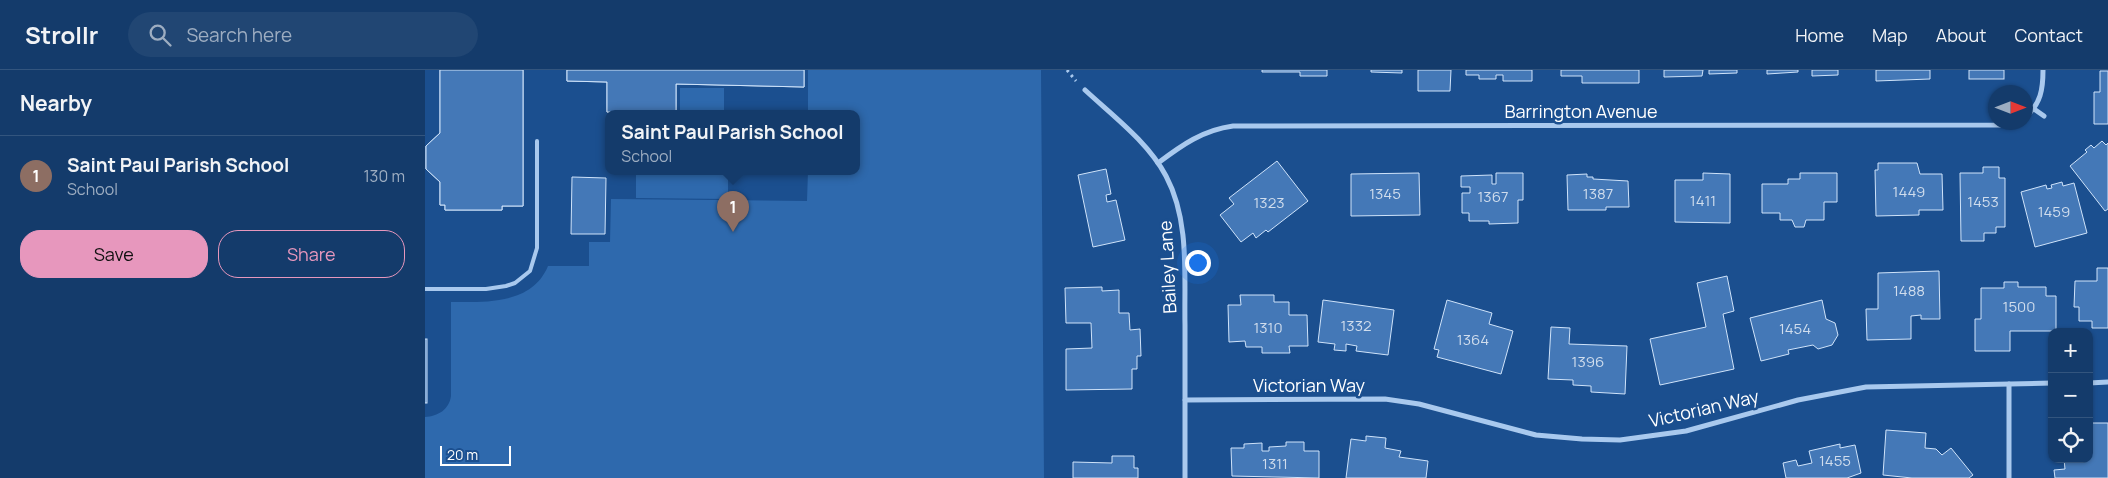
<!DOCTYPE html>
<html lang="en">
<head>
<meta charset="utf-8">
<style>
	:root { --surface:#143b6b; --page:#214673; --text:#f1f3f6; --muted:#9dadc1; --line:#33557e; --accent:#e797bd }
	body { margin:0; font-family:Manrope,sans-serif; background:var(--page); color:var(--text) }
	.controls { position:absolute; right:15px; bottom:15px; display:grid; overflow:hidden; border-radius:10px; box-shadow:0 1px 4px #0004 }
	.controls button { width:45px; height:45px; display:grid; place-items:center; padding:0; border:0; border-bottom:1px solid var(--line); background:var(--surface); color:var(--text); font:25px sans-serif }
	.compass { position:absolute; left:1563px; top:15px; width:45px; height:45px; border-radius:50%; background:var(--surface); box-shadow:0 1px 4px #0004; rotate:90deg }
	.scale { position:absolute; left:15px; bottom:12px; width:71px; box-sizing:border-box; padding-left:5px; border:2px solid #fff; border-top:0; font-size:14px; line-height:18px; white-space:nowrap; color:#fff; -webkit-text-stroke:4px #1b4f8f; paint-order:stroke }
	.you { position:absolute; left:772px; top:192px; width:18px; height:18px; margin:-12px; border:4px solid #fff; border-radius:50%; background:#1a73e8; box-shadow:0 0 0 8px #1a73e833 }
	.badge { display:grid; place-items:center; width:32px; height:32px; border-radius:50%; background:var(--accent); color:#fff; font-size:16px; font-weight:700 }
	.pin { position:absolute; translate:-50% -41px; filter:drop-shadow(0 1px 2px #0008) }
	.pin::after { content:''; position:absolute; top:26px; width:18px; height:15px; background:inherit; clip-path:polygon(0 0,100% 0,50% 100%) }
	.popup { position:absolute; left:180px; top:40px; width:255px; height:65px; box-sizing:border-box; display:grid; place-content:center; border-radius:10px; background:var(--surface); filter:drop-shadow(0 1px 4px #0005); font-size:16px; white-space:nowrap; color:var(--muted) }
	.popup b { font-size:19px; color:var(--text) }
	.popup::after { content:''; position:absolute; left:50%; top:100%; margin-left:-10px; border:10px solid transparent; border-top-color:var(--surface) }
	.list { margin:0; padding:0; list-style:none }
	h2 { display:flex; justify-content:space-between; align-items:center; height:65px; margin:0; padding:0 20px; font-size:21px }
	h2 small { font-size:16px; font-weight:400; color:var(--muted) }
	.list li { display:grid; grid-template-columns:32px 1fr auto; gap:15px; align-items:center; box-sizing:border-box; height:80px; padding:0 20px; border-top:1px solid var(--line) }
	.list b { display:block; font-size:19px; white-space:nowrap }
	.list p { margin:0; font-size:16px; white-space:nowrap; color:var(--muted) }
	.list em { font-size:16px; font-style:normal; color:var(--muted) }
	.actions { display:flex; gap:10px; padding:15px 20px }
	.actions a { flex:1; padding:11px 0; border:1px solid var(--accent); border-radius:20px; text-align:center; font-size:18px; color:var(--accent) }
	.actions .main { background:var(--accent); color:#111 }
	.icon { flex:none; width:28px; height:28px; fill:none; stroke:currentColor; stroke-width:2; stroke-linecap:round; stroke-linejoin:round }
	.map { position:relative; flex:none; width:1683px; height:408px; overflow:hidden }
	header { display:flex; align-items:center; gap:30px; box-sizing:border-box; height:70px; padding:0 25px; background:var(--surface); border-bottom:1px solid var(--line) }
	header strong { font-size:24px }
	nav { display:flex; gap:28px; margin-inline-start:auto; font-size:18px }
	.search { width:350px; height:45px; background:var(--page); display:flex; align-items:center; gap:12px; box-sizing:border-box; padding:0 18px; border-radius:28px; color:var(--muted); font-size:19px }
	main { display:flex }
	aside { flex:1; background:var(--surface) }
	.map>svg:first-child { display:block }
	.green { fill:#2e69ad }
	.building { fill:#4478b7; stroke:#cfe3fa }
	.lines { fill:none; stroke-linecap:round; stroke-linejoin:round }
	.path { stroke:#a9c9ee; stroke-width:3; stroke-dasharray:2.5 4; stroke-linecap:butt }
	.service { stroke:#a9c9ee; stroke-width:4 }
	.minor { stroke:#a9c9ee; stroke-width:5 }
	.labels { text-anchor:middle; stroke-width:5; stroke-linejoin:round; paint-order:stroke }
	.number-label { font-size:15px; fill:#d0dded }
	.street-label { font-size:18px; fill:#fff; stroke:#1b4f8f }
</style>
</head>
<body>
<header>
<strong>Strollr</strong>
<div class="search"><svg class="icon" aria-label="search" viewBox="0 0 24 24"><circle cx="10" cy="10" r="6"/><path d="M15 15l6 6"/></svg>Search here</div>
<nav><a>Home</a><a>Map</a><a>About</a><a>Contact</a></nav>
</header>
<main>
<aside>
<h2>Nearby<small></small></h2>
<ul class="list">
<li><span class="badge" style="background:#8d6e63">1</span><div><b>Saint Paul Parish School</b><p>School</p></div><em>130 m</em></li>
</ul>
<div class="actions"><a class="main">Save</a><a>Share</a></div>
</aside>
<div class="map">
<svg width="1683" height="408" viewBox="0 0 1683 408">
	<rect width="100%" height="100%" fill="#1b4f8f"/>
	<g class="green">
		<path d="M383 0H616L619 408H0V347C13 346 24 340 26 326V232C60 232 107 235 123 196H164V172H185L186 129 382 131 383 101H432V43H383Z"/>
		<rect x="255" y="18" width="44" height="25"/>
		<path d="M211 101H303V129L211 128Z"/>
	</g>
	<g class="building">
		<path d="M15 0H98V136H77V140H20V135H15V112L1 99V76L15 63Z"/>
		<path d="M15 0H98V136H77V140H20V135H15V112L1 99V76L15 63Z"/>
		<path d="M142 0H214V4L295 5V0H379V17L251 14V43L182 42V12L142 11Z"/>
		<path d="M142 0H379V17L251 14V43L182 42V12L142 11Z"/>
		<path d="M837 0H902V6H875V2H837Z"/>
		<path d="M946 0H977V3L946 2Z"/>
		<path d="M993 0H1026L1025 21H993Z"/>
		<path d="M1041 0H1107V11H1078V5H1071V9H1054V5H1041Z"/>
		<path d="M1136 0H1214V13H1157V6H1136Z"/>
		<path d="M1239 0H1278L1277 6 1239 7Z"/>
		<path d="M1284 0H1312V3L1284 4Z"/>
		<path d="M1342 0H1373V2L1342 4Z"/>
		<path d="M1387 0H1413V5L1387 6Z"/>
		<path d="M1451 0H1505V9L1451 11Z"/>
		<rect x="1544" y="0" width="35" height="9"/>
		<path d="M1675 1H1683V54H1669V22H1675Z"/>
		<path d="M1677 71 1681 75 1683 73V139L1680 141 1645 96 1662 82 1660 80 1666 75 1669 78Z"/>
		<path d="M852 91 883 131 843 162 841 160 831 168 828 163 816 172 795 145 809 134 804 128Z"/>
		<path d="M1453 93H1492L1495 104H1517L1518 140H1494V145L1451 146 1450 100H1453Z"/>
		<path d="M1558 97H1574V108H1580V157H1571V163H1559V171H1536L1535 103H1558Z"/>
		<path d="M681 99 686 124 681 125 682 132 691 130 700 170 668 177 653 105Z"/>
		<path d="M994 103 995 145 926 146V104Z"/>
		<path d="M1071 103H1098V130H1093V153L1064 154V151H1044V143H1037V123H1045V117H1036V106L1067 105V114H1071Z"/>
		<path d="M1278 103 1305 104V153L1250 152V110H1278Z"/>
		<path d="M1375 103H1412V132H1399V150H1381L1379 157H1370L1367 150H1355V143H1337V114H1363V109H1375Z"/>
		<path d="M1162 104V107H1168V109L1203 111 1204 137H1181V140H1143L1142 105Z"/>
		<path d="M147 107 181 108 180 164H146Z"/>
		<path d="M1637 112 1638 116 1649 113 1662 163 1610 177 1596 122 1621 115 1622 119 1627 118 1626 115Z"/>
		<path d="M1672 198H1683V258H1667V251H1654V237H1649L1650 211H1672Z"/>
		<path d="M1514 201 1515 249H1496V245L1486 246V269L1442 270 1441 239H1453V203Z"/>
		<path d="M1302 206 1309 241 1298 244 1309 299 1235 315 1225 269 1281 257 1272 213Z"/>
		<path d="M1579 212H1593V217H1621V226H1631V261H1585V281H1550V249H1556V218H1579Z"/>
		<path d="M677 217V221L694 220V243H704L705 260 715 259 716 286H712V299H707V319L641 320V279L667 278 666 253H641L640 218Z"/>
		<path d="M815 225H849V232H864V245H882L883 276H864L865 283H837V277H821L820 271 804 272 803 235H816Z"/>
		<path d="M898 230 969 240 963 285 931 281 932 276 921 274V281L909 280 910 274 893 272Z"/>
		<path d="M1022 230 1067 243 1064 254 1088 261 1076 304 1012 287 1014 280 1009 279Z"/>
		<path d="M1397 230 1401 249 1410 253 1413 265 1407 275 1393 279 1388 275 1363 280 1364 284 1336 291 1325 248Z"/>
		<path d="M1126 257 1145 258 1144 274 1202 276 1200 324 1166 322V316L1148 315V310L1123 309Z"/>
		<rect x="0" y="269" width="2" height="64"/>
		<path d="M1664 353H1683V408H1630L1629 400 1640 399 1639 389H1664Z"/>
		<path d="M1461 360 1501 363 1500 378 1511 379 1517 385 1526 378 1548 405 1544 408H1487L1458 405Z"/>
		<path d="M941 366 961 368 960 378 976 381 974 387 1003 391 1001 408H921L926 369 941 371Z"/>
		<path d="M861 372H879V381H894V408L807 406 806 378H819V374L837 373V381H844V377L861 376Z"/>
		<path d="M1415 374V378L1430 375 1436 403 1422 408H1361L1358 393 1371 390 1373 396 1387 393 1384 381Z"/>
		<path d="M687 386H709V398H713V408H648V392L687 393Z"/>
	</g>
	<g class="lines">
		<path class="path" d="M642 0 651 11"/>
		<path class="service" d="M0 219H61L81 216 90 213 105 201 112 178V71"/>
		<g class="minor">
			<path d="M660 20C688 46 723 72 741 106 765 151 759 206 760 255 760 306 760 357 760 408"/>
			<path d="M1609 39 1619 46"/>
			<path d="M1600 47C1616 34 1618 19 1618 0"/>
			<path d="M733 93C757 75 778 60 808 56L1576 55 1589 52"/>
			<path d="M1664 313 1683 312"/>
			<path d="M1584 314V408"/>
			<path d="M760 330 960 329 994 334 1111 365 1157 369 1195 370 1261 361 1373 330 1441 317 1627 313"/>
		</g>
	</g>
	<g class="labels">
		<g class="number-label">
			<text x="1484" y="127">1449</text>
			<text x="960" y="129">1345</text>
			<text x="1173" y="129">1387</text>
			<text x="1068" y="132">1367</text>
			<text x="1278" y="136">1411</text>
			<text x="1558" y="137">1453</text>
			<text x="844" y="138">1323</text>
			<text x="1629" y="147">1459</text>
			<text x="1484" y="226">1488</text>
			<text x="1594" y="242">1500</text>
			<text x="931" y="261">1332</text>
			<text x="843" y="263">1310</text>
			<text x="1370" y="264">1454</text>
			<text x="1048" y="275">1364</text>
			<text x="1163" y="297">1396</text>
			<text x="1410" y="396">1455</text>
			<text x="850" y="399">1311</text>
		</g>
		<g class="street-label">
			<text x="1156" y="48">Barrington Avenue</text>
			<text transform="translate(743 197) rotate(-93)" y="6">Bailey Lane</text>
			<text x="884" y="322">Victorian Way</text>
			<text transform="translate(1279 339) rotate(-13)" y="6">Victorian Way</text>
		</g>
	</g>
</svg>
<div class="controls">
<button>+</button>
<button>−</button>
<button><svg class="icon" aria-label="locate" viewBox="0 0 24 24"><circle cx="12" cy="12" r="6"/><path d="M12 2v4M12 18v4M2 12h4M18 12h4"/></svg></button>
</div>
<svg class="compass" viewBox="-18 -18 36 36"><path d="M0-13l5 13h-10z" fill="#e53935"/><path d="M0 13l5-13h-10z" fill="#9dadc1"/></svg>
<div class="scale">20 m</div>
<div class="you"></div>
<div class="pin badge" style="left:308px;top:162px;background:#8d6e63">1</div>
<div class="popup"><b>Saint Paul Parish School</b>School</div>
</div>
</main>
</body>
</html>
